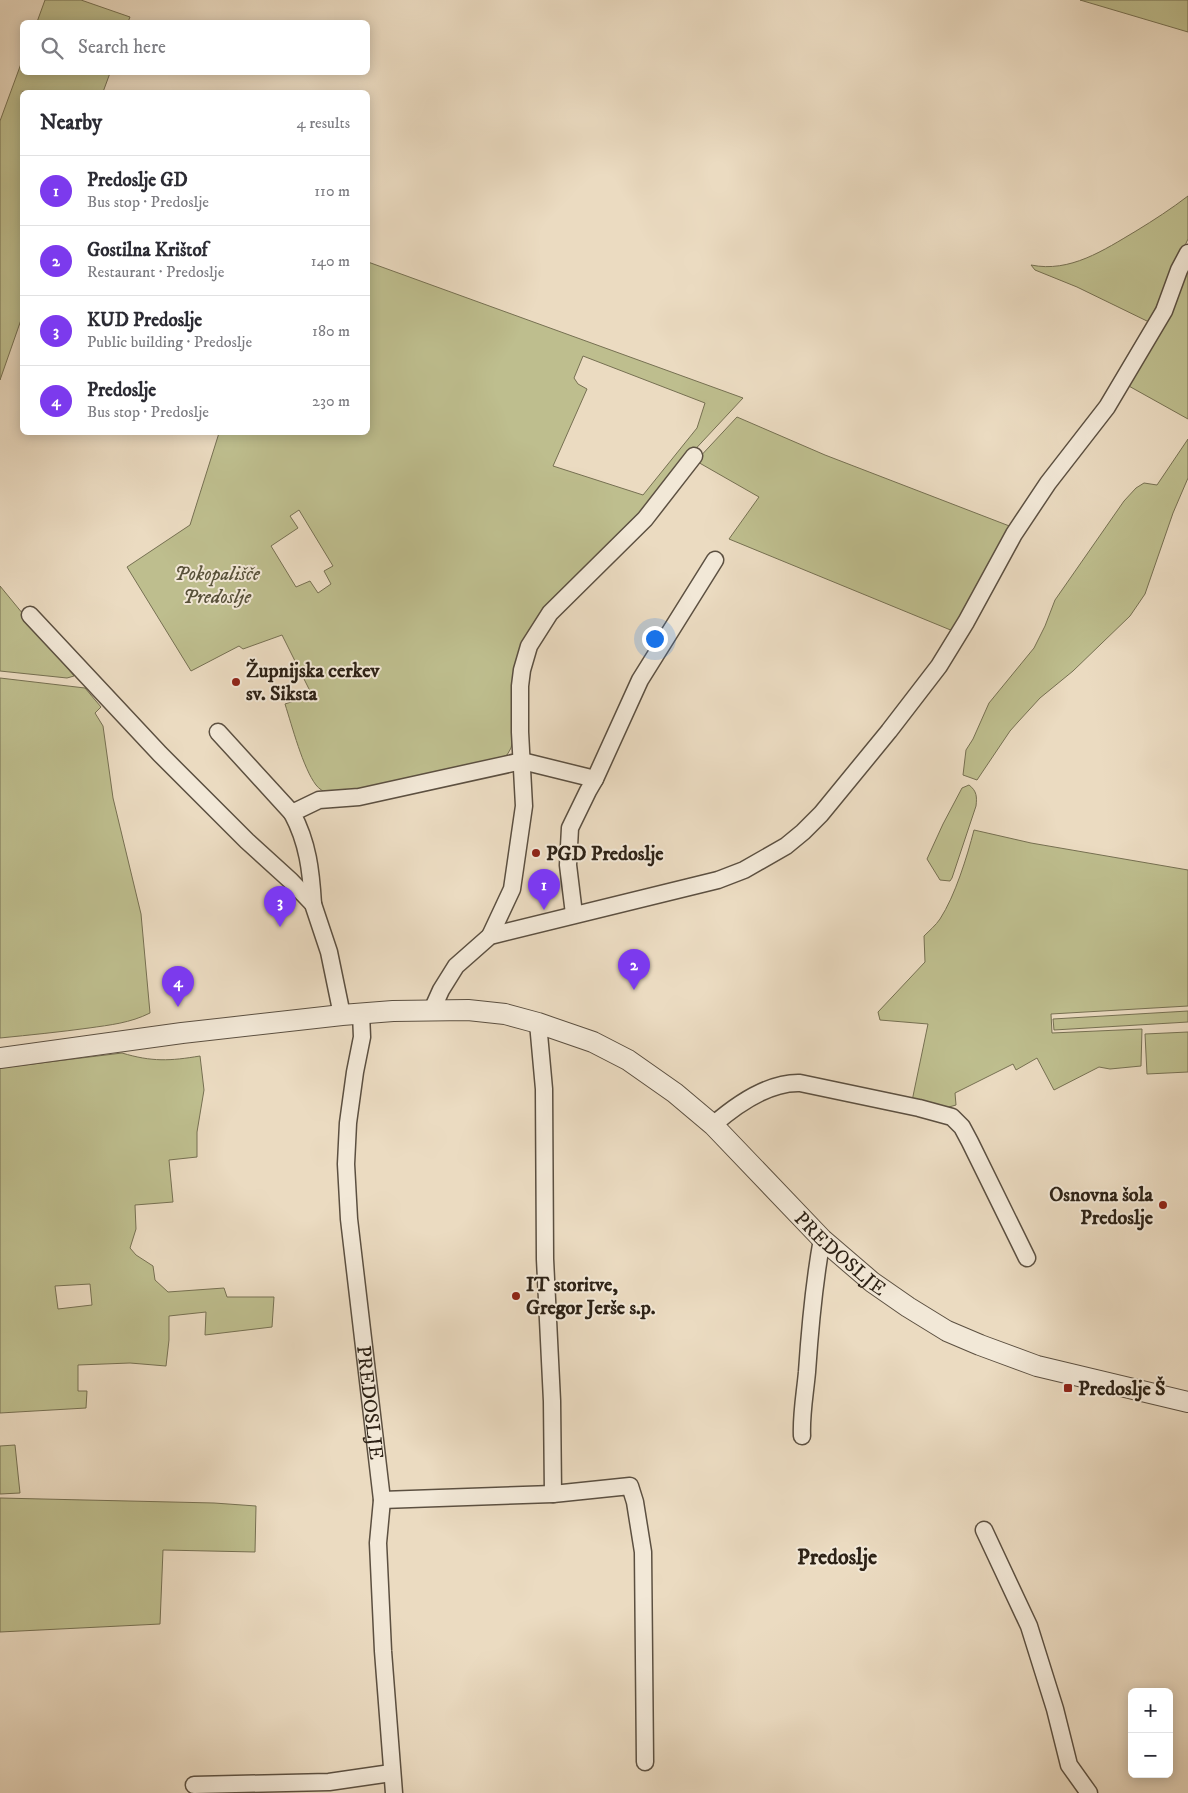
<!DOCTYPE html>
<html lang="en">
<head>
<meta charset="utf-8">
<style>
	:root { --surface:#fff; --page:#f7f7f7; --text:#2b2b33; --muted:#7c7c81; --line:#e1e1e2; --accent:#7c3aed }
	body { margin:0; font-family:"IM FELL DW Pica",serif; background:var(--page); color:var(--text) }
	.controls { position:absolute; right:15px; bottom:15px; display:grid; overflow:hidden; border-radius:8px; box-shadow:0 2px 12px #0003 }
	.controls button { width:45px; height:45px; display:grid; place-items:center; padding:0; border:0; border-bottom:1px solid var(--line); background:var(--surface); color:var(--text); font:25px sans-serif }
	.you { position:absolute; left:654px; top:638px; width:18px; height:18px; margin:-12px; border:4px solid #fff; border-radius:50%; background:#1a73e8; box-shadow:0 0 0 8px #1a73e833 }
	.badge { display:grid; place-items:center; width:32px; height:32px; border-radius:50%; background:var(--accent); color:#fff; font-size:16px; font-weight:700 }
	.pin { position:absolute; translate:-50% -41px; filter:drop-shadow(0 1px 2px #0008) }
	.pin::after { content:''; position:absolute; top:26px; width:18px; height:15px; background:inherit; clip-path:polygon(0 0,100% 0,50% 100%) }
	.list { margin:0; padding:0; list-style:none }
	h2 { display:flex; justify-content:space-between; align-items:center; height:65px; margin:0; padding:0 20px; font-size:21px }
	h2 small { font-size:16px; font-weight:400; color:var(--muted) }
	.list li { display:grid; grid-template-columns:32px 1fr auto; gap:15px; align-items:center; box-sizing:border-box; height:70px; padding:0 20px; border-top:1px solid var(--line) }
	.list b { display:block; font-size:19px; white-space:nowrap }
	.list p { margin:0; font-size:16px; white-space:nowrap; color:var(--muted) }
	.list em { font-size:16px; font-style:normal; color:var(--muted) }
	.icon { flex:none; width:28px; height:28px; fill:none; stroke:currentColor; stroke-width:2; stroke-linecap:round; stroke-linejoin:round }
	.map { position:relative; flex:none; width:1188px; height:1793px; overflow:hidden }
	.search { position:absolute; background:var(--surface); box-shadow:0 2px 12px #0003; left:20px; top:20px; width:350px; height:55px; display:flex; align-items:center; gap:12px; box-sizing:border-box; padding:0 18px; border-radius:8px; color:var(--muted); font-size:19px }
	.panel { position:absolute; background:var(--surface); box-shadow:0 2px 12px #0003; left:20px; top:90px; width:350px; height:345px; border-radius:8px }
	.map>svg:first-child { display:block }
	.green { fill:#bebe8e; stroke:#767052; fill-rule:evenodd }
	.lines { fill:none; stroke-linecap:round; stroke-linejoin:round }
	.minor-casing { stroke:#5c5041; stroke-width:19 }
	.tertiary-casing { stroke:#5c5041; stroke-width:22 }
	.minor { stroke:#f2e8d7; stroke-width:16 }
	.tertiary { stroke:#f2e8d7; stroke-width:20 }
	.poi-dot { fill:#8f2418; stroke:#f2e8d7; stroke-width:2 }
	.labels { text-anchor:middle; stroke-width:4; stroke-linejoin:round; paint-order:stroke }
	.park-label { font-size:20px; font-style:italic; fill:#58513a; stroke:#f2e8d7 }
	.poi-label { font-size:20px; font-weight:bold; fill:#2d2216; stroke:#f2e8d7; text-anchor:start }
	.street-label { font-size:20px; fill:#2d2216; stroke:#f2e8d7 }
	.quarter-label { font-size:22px; font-weight:bold; fill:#2d2216; stroke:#f2e8d7 }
</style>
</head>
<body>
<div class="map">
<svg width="1188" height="1793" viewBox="0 0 1188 1793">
	<rect width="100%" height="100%" fill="#ebdbc1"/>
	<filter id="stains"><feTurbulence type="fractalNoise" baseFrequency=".004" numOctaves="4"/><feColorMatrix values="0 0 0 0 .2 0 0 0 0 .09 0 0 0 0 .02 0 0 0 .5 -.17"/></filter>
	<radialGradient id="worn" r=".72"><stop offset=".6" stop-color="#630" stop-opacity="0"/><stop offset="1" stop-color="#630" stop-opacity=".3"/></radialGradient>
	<g class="green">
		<path d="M45 0H81L130 17 128 22H37Z"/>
		<path d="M1080 0H1188V32Z"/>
		<path d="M22 61V72L110 73 103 92H22V317L0 380V121Z"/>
		<path d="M1188 196V239L1149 322 1077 287 1035 270 1031 265C1070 273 1104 250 1136 231 1154 220 1171 209 1188 196Z"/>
		<path d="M368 262 743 398 688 457 653 500 543 611 511 748 507 755 498 759 398 784 328 794C323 791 319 789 316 785 303 768 292 726 285 704L312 695 282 635 243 649 239 646 191 671 127 567 190 525 219 433 368 432ZM583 356 705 403 697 428 643 495 553 466 587 389 578 384 574 378ZM299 510 333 566 324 571 331 584 318 593 310 581 296 587 271 546 298 528 290 516Z"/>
		<path d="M1188 270V419L1127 385Z"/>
		<path d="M737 417 825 455 1012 527 953 631 729 539 759 497 696 461Z"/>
		<path d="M1188 439V478L1173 513 1145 594 1130 616 1073 671 1040 698 1018 722 1010 731 977 780 963 775 966 750 973 739 989 703 1034 648 1045 626 1055 600 1124 501 1136 488 1144 483 1157 485Z"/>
		<path d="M0 586 74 676 67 678 0 671Z"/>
		<path d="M0 678 85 688 101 707 95 713 103 726 113 798 141 914 150 1013C130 1023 110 1025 89 1028 60 1032 30 1035 0 1038Z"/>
		<path d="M969 785C977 791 977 797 976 806L952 878 950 881 940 880 927 859 943 824 962 788Z"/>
		<path d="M974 830 1031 843 1188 870V1006L1051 1014 1052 1033 1142 1029 1141 1066 1110 1069 1099 1067 1054 1090 1037 1058 1016 1070 1013 1064 955 1093 956 1105 942 1109 912 1101 928 1024 880 1020 878 1012 925 962 924 936C929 931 936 925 940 919 955 896 967 857 974 830Z"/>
		<path d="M1188 1011V1022L1054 1030 1053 1019Z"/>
		<path d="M1188 1032V1072L1147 1074 1145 1034Z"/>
		<path d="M122 1053C152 1062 170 1061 200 1056L204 1090 197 1132V1157L169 1160 173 1202 135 1205 136 1229 130 1248 136 1255 153 1266 155 1280 168 1292 224 1288 227 1297H274L272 1327 205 1335 206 1312 169 1316V1340L166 1366 130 1363 78 1365V1391H87L86 1408 0 1413V1068ZM90 1284 92 1305 58 1309 55 1286Z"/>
		<path d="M15 1445 20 1493 0 1494V1446Z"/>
		<path d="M0 1498 214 1503 256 1506 255 1552 163 1550 160 1624 0 1632Z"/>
	</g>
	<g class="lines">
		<g class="minor-casing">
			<g id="minor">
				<path d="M30 615 160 754 247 841 291 881 313 904 329 952 342 1015"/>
				<path d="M218 732 292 813"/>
				<path d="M313 904C311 871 308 843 292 813L319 800 359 797 522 761 595 779 640 680 715 560"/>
				<path d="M574 914 568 865 570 828 588 791 595 779"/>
				<path d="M490 936 512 889 524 806 520 732V686L522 670 529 646 550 613 645 519 694 456"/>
				<path d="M432 1010 441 990 456 966 490 936 718 880 744 870 786 846 803 832 821 814 889 731 939 666 966 622 1014 534 1048 483 1107 407 1164 311 1179 270 1188 253"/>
				<path id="s1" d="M361 1013 362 1037 355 1072 348 1123 346 1164 349 1219 382 1500 378 1543 383 1651 394 1793"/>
				<path d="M538 1023 544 1089 545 1259 552 1401 553 1494"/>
				<path d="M713 1125C736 1105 768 1082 800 1083L919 1108 952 1117 962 1127 970 1142 1027 1258"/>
				<path d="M802 1436C801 1414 805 1394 807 1372 810 1327 814 1283 822 1239"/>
				<path d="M382 1500 553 1494 630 1486 635 1502 643 1552 645 1762"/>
				<path d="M984 1530 1029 1626 1055 1709 1069 1765 1089 1793"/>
				<path d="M194 1785 329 1782 391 1773"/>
			</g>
		</g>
		<g class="tertiary-casing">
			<g id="tertiary">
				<path id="s2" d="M0 1058 182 1033 342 1015 393 1011 468 1010 505 1014 538 1023 593 1042 628 1060 675 1093 713 1125 822 1239 872 1282 908 1307 947 1331 980 1345 1037 1366 1188 1402"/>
			</g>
		</g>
		<use href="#minor" class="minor"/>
		<use href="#tertiary" class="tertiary"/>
	</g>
	<g class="poi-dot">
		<circle cx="236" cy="682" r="5"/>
		<circle cx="536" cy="853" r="5"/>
		<circle cx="1163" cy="1205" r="5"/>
		<circle cx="516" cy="1296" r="5"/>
		<rect x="1063" y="1383" width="10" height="10" rx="2.5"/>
	</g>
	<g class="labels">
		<g class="park-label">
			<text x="217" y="580">Pokopališče<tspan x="217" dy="23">Predoslje</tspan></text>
		</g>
		<g class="poi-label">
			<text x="246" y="677">Župnijska cerkev<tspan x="246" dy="23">sv. Siksta</tspan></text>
			<text x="546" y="860">PGD Predoslje</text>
			<text x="1153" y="1201" text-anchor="end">Osnovna šola<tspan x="1153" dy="23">Predoslje</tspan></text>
			<text x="526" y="1291">IT storitve,<tspan x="526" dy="23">Gregor Jerše s.p.</tspan></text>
			<text x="1078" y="1395">Predoslje Š</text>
		</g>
		<g class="street-label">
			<text dy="7" stroke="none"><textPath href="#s2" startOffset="928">PREDOSLJE</textPath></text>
			<text dy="7" stroke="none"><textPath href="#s1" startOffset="392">PREDOSLJE</textPath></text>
		</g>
		<g class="quarter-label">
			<text x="837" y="1564">Predoslje</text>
		</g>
	</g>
	<rect width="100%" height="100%" filter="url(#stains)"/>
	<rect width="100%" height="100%" fill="url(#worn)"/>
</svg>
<div class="controls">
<button>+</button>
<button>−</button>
</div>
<div class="you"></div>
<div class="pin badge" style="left:544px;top:910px">1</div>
<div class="pin badge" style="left:634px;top:990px">2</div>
<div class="pin badge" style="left:280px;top:927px">3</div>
<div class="pin badge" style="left:178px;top:1007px">4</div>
<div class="search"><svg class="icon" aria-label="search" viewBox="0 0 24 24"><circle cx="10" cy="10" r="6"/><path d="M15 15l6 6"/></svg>Search here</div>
<section class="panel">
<h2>Nearby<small>4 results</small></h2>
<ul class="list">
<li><span class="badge">1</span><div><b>Predoslje GD</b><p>Bus stop · Predoslje</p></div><em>110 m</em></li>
<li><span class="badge">2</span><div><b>Gostilna Krištof</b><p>Restaurant · Predoslje</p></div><em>140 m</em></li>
<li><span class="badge">3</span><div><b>KUD Predoslje</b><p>Public building · Predoslje</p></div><em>180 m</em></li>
<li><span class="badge">4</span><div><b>Predoslje</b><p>Bus stop · Predoslje</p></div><em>230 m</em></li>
</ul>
</section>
</div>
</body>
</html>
